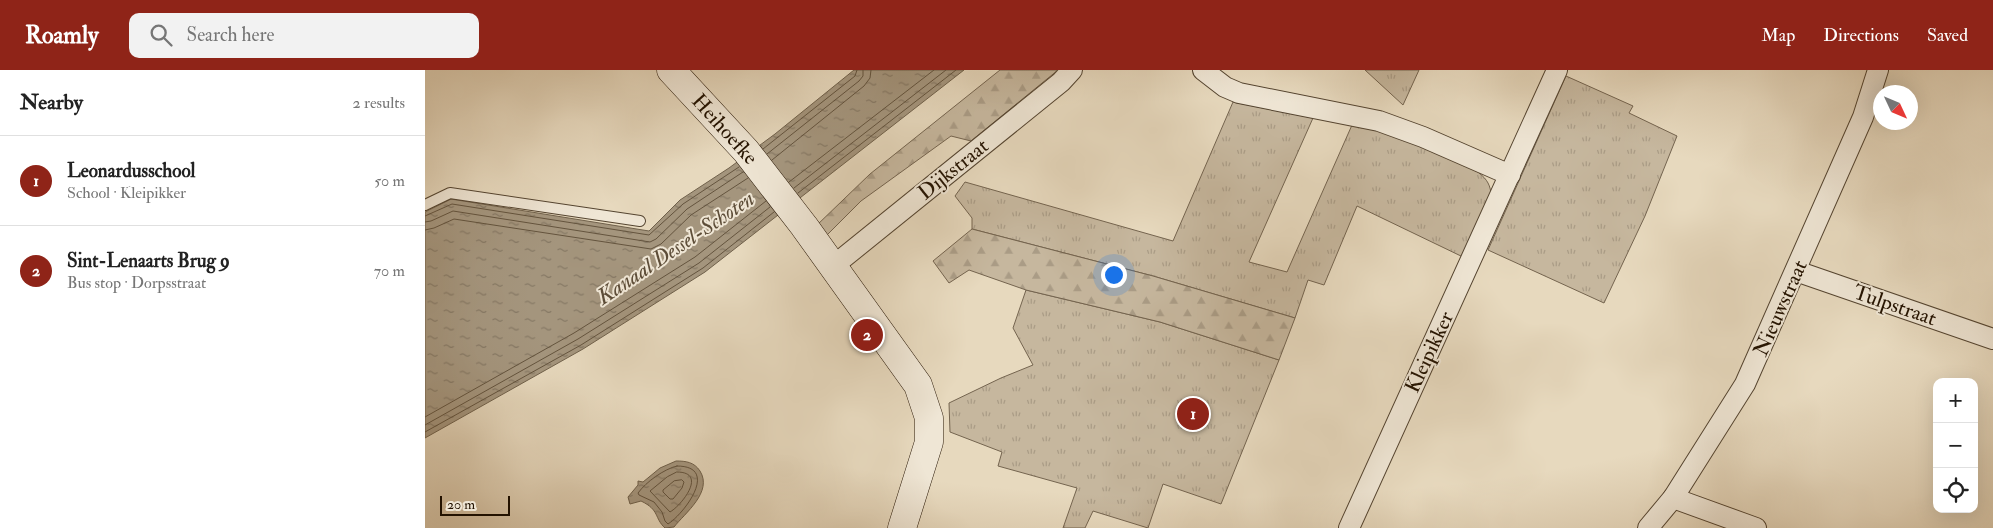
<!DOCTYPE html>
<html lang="en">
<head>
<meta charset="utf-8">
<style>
	:root { --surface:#fff; --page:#f2f2f2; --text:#222; --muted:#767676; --line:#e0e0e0; --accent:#8f2418 }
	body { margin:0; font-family:"IM FELL Double Pica",serif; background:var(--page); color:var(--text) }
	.controls { position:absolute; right:15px; bottom:15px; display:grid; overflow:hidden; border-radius:10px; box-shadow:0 5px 20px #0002 }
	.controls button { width:45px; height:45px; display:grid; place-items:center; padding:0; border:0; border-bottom:1px solid var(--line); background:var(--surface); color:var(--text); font:25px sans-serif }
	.compass { position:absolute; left:1448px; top:15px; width:45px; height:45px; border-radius:50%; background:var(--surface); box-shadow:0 5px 20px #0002; rotate:134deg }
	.scale { position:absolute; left:15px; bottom:12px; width:70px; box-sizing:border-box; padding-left:5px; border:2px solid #231200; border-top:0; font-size:14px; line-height:18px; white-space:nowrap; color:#231200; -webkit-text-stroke:4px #efe6d5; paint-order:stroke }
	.you { position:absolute; left:688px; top:204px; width:18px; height:18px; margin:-12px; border:4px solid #fff; border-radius:50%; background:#1a73e8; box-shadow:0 0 0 8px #1a73e833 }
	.badge { display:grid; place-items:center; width:32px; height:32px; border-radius:50%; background:var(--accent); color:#fff; font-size:16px; font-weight:700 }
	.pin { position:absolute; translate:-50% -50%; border:2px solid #fff; box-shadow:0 1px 5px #0006 }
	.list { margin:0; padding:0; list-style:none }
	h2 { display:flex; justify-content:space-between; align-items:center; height:65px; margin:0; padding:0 20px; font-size:21px }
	h2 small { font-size:16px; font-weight:400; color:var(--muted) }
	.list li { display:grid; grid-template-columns:32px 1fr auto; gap:15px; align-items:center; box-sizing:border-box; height:90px; padding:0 20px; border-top:1px solid var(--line) }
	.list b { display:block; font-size:19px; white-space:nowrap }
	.list p { margin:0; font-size:16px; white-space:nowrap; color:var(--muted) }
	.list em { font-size:16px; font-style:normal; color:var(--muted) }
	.icon { flex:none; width:28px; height:28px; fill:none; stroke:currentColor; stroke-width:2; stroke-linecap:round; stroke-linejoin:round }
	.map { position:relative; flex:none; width:1568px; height:458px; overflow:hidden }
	header { display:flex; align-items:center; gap:30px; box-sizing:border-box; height:70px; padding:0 25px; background:var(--accent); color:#fff }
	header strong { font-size:24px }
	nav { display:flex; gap:28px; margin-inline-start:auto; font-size:18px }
	.search { width:350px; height:45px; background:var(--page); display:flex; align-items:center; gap:12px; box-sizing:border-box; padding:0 18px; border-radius:10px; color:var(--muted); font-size:19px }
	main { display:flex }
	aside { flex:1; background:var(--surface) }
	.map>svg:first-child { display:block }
	.grass { fill:url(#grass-tufts); stroke:#74644f }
	.forest { fill:url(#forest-firs); stroke:#74644f }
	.water { fill:url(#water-ripples); stroke:#70614b }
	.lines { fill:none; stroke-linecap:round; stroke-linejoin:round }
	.shore { stroke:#64543e; stroke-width:1 }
	.lane-casing { stroke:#544430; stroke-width:12 }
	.street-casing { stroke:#544430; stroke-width:22 }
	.secondary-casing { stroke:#231200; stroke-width:29 }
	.lane { stroke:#efe6d5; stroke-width:10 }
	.street { stroke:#efe6d5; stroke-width:20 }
	.secondary { stroke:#efe6d5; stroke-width:28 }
	.labels { text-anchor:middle; stroke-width:4; stroke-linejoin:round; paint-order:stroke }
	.street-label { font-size:21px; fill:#231200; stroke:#efe6d5 }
	.water-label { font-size:22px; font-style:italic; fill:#5d4d38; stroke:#efe6d5 }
</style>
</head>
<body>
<header>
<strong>Roamly</strong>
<div class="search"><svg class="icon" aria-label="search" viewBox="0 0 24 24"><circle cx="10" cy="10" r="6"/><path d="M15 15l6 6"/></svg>Search here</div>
<nav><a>Map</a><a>Directions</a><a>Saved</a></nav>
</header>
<main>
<aside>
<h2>Nearby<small>2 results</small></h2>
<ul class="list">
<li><span class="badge">1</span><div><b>Leonardusschool</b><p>School · Kleipikker</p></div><em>50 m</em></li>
<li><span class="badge">2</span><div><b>Sint-Lenaarts Brug 9</b><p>Bus stop · Dorpsstraat</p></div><em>70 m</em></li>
</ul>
</aside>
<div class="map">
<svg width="1568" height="458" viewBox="0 0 1568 458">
	<defs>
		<pattern id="grass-tufts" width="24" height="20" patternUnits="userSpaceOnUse" patternTransform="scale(1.25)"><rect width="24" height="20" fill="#c6b79e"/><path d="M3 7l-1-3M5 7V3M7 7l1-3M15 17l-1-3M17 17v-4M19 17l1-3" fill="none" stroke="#aa9c86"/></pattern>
		<pattern id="forest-firs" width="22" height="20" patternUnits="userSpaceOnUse" patternTransform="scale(1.25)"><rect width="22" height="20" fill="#c6b79e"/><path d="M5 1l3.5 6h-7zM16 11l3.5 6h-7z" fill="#aa9c86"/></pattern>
		<pattern id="water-ripples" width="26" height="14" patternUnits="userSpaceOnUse" patternTransform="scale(1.25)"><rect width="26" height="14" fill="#a4957d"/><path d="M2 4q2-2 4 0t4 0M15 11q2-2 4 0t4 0" fill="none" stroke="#857864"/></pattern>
	</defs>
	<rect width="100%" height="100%" fill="#e7d9be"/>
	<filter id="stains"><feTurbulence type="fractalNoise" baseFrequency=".004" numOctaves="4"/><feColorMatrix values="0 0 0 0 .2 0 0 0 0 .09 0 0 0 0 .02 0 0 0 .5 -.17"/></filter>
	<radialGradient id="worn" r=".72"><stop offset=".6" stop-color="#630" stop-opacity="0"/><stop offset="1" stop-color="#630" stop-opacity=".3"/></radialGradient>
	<g class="grass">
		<path d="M940 0H994L978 35Z"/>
		<path d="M1141 6 1208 36 1204 43 1252 66 1220 146 1179 233 1063 180Z"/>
		<path d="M808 32 888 48 824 192 862 202 927 55C963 60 994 73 1026 88 1035 93 1047 96 1054 103 1062 109 1066 116 1066 126L1038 187 932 136 899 215 883 210 870 248 728 206 547 159V148L530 126 540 112 748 171Z"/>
		<path d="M601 220 735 252 854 290 796 434 738 414 723 458 668 441 660 458H638L652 418 573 396 577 382 525 362 524 333 576 308 608 295 588 258Z"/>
	</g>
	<g class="forest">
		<path d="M575 0H633L546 71 526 66 436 131 402 165 391 156 445 104Z"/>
		<path d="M547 159 728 206 870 248 854 290 735 252 601 220 544 200 524 213 508 191Z"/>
	</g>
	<g class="water">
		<path d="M429 0H539L280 202 158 279 0 368V142L26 129 224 161 255 130 304 98 350 64Z"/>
		<path d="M251 391C261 391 269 392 275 401 288 422 260 443 249 457L240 458C229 448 235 440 216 431L205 434 203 427 213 415V411L218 412 235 398Z"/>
	</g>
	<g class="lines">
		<g class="shore">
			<path d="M338 79 430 6 432 0"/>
			<path d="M342 84 434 11 438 6V0"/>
			<path d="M347 90 439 16 445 8 446 0"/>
			<path d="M364 112 509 0"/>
			<path d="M369 118 521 0"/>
			<path d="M373 123 531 0"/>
			<path d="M0 146 27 134 224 165 258 134 314 97"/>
			<path d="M0 152 6 151 28 141 225 172 231 169 262 139 318 102"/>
			<path d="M0 160 9 158 29 149 226 179 236 174 266 145 323 108"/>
			<path d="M0 347 149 263 270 187 341 131"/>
			<path d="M0 355 153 269 274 193 345 137"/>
			<path d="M0 362 156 275 278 198 349 142"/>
			<path d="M252 396C295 396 260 443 243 454L240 451 237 442 229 432 214 425 213 423C221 412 239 399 252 396Z"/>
			<path d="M252 402C283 402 257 435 245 442L225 421 242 407Z"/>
			<path d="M257 410 259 412 257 418 248 429H245L238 422V420L249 411Z"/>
		</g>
		<g class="lane-casing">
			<path id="lane" d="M0 135 25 123 215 151"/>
		</g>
		<g class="street-casing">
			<g id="street">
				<path d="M778 0 800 17 814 23 954 51 998 67 1085 105"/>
				<path d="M407 197 636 12 647 0"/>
				<path d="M1371 201 1568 269"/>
				<path d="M1248 428 1331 458"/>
				<path d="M924 458 1132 0"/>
				<path d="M1223 458 1248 428 1320 314 1438 47 1453 0"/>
			</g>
		</g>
		<g class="secondary-casing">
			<path id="secondary" d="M246 0 321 81 379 156 493 315 504 348V372L477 458"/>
		</g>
		<use href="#lane" class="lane"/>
		<use href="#street" class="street"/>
		<use href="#secondary" class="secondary"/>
	</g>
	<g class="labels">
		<g class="street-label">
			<text transform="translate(300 59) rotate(48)" y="7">Heihoefke</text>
			<text transform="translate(528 99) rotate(-39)" y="7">Dijkstraat</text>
			<text transform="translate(1470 235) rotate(19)" y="7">Tulpstraat</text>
			<text transform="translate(1355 238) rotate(-66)" y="7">Nieuwstraat</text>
			<text transform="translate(1004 282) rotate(-65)" y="7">Kleipikker</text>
		</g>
		<g class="water-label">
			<text transform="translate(250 177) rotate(-34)" y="8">Kanaal Dessel-Schoten</text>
		</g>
	</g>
	<rect width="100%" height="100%" filter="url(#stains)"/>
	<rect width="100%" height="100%" fill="url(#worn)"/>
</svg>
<div class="controls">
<button>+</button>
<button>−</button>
<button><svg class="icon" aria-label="locate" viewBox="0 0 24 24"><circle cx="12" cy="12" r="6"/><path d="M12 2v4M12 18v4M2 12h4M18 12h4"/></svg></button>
</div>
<svg class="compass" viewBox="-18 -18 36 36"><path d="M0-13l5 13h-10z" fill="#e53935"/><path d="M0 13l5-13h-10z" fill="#767676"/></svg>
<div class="scale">20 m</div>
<div class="you"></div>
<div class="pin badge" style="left:768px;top:344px">1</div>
<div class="pin badge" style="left:442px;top:265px">2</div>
</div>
</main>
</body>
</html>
